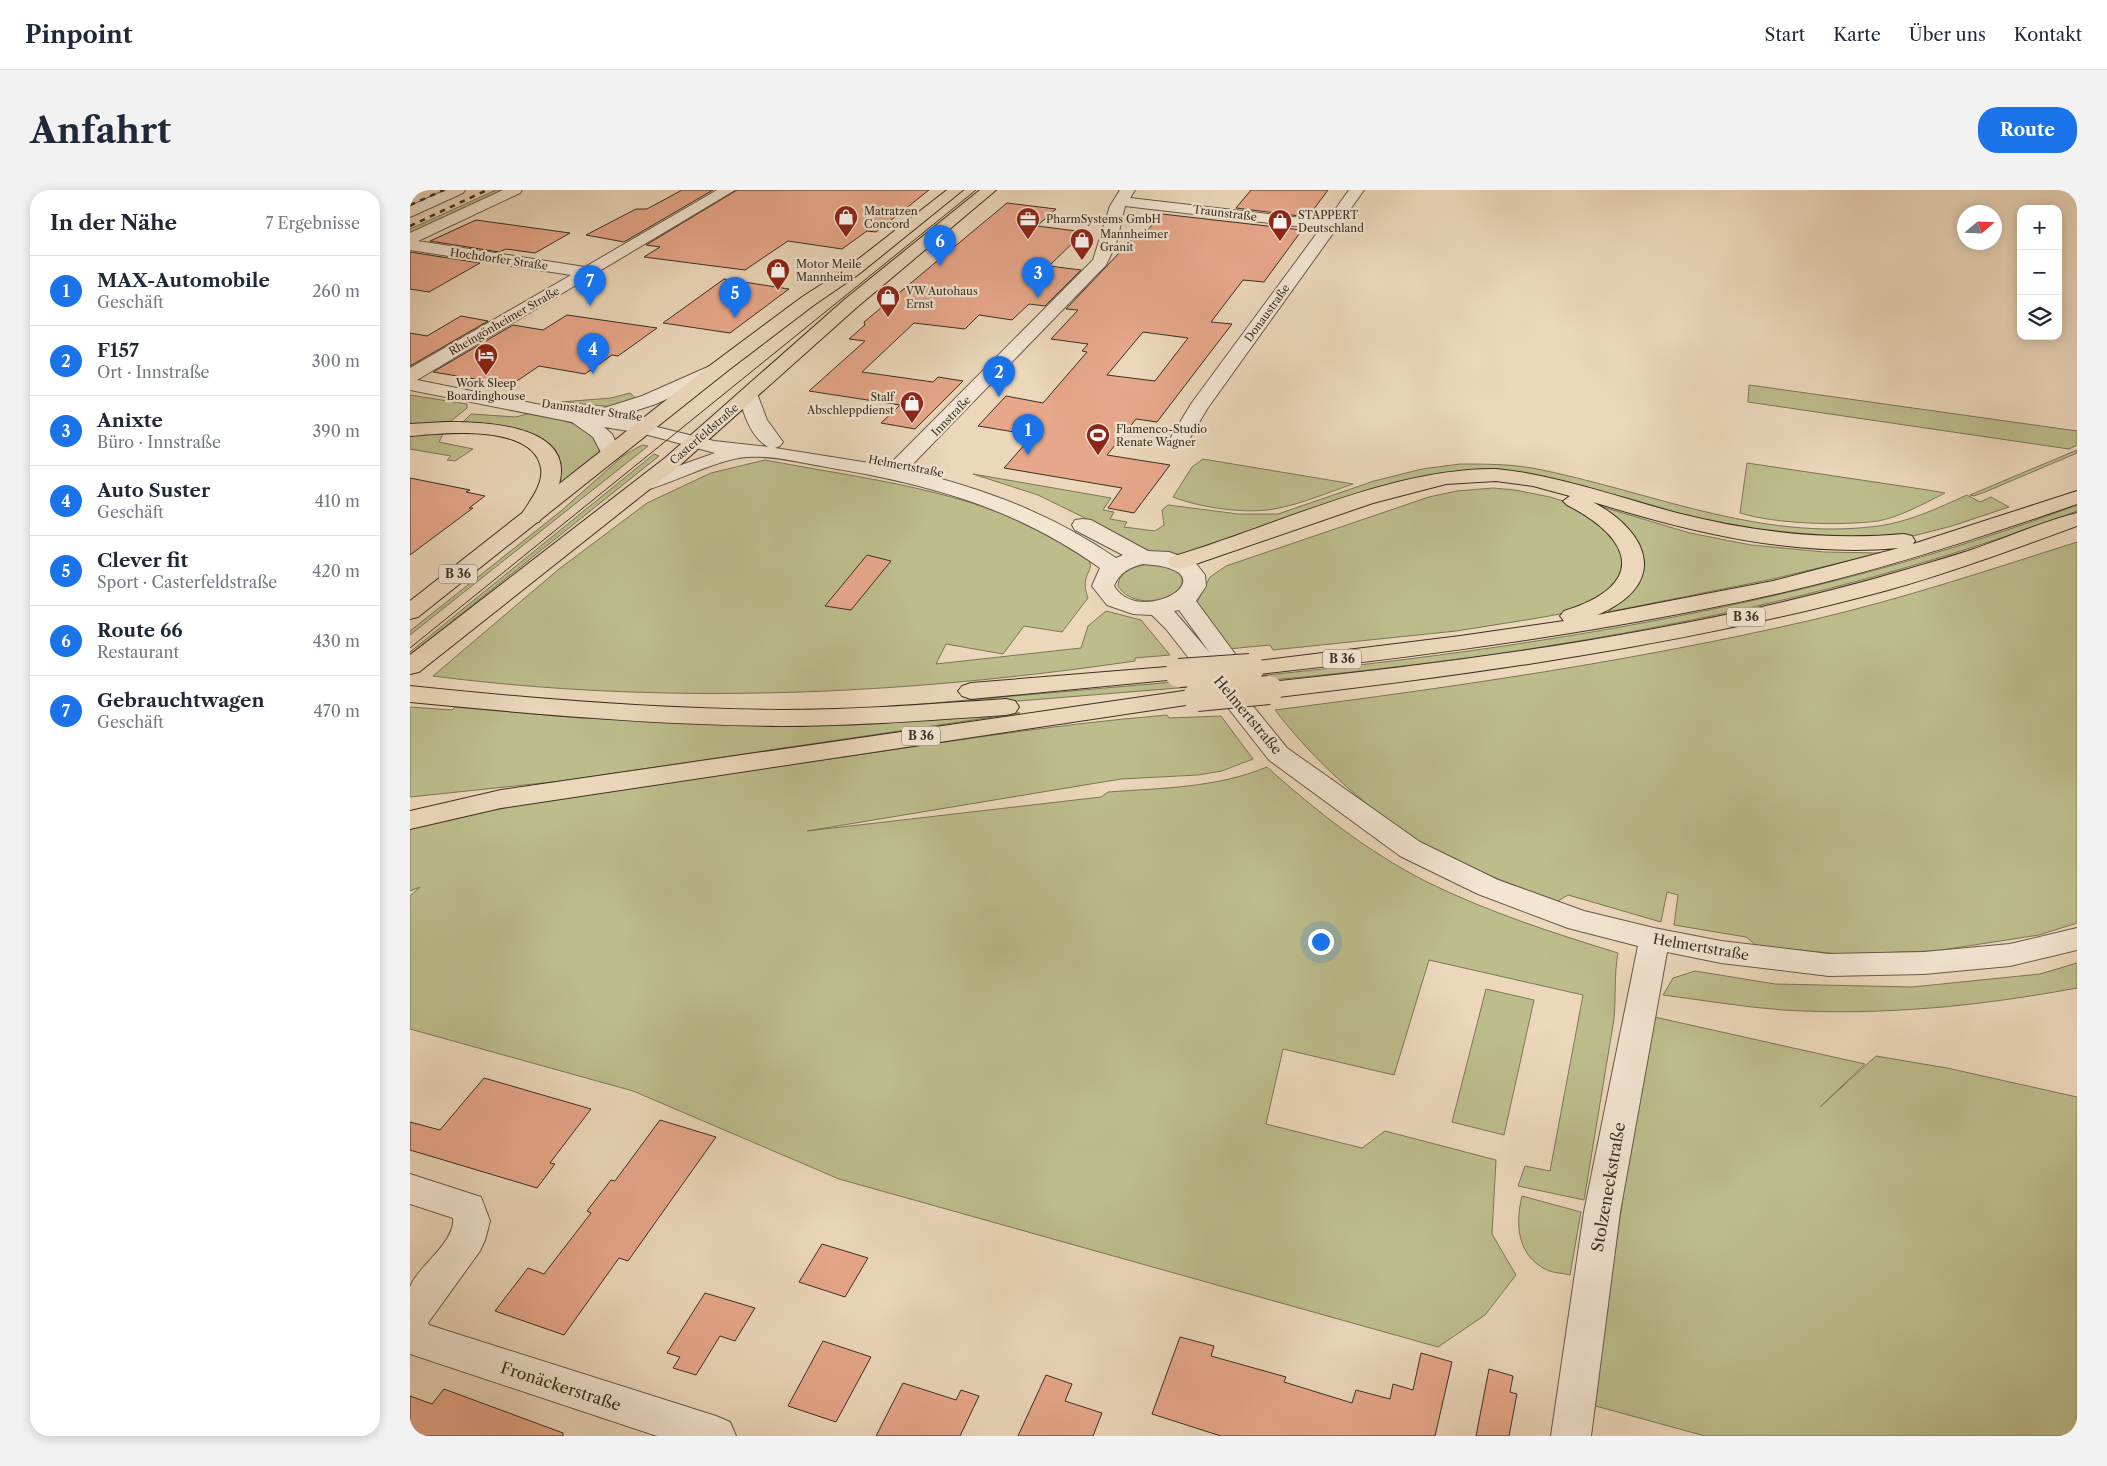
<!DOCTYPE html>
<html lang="de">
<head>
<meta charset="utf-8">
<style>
	:root { --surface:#fff; --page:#f2f2f3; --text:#1f2937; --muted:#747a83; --line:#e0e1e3; --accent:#1a73e8 }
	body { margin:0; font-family:"Libre Caslon Text",serif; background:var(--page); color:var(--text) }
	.controls { position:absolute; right:15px; top:15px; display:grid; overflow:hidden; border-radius:10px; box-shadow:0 2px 12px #0003 }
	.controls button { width:45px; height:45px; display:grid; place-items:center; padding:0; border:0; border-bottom:1px solid var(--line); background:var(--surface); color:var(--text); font:25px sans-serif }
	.compass { position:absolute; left:1547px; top:15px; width:45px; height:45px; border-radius:50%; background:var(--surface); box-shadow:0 2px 12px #0003; rotate:71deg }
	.you { position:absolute; left:910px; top:751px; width:18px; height:18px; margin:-12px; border:4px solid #fff; border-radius:50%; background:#1a73e8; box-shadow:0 0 0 8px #1a73e833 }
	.badge { display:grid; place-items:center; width:32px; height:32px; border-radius:50%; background:var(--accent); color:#fff; font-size:16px; font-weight:700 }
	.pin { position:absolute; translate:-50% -41px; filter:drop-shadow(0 1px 2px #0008) }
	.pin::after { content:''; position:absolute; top:26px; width:18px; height:15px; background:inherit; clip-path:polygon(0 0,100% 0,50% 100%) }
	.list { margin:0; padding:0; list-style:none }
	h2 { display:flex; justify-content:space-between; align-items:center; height:65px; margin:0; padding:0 20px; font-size:21px }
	h2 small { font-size:16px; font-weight:400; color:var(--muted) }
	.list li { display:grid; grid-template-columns:32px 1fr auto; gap:15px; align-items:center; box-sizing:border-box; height:70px; padding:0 20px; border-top:1px solid var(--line) }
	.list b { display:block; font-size:19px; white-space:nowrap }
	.list p { margin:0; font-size:16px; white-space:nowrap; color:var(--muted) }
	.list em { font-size:16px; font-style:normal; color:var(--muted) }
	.icon { flex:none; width:28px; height:28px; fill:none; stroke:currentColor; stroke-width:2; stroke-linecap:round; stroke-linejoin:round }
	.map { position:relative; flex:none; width:1667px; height:1246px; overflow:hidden; border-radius:20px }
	header { display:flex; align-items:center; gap:30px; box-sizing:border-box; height:70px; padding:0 25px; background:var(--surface); border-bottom:1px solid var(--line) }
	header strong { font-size:24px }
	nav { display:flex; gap:28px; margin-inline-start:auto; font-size:18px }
	.intro { display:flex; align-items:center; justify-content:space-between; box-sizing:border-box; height:120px; padding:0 30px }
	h1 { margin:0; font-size:35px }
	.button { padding:12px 22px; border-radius:20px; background:var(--accent); color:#fff; font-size:18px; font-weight:700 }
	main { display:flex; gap:30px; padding:0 30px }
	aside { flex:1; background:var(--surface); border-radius:20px; box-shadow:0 2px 12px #0003 }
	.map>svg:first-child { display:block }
	.green { fill:#bdbd8c; stroke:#7c7658 }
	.building { fill:#e7a78a; stroke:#3b2f23; fill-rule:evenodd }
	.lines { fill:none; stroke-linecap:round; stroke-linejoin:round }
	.minor-casing { stroke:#675949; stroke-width:2 }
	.major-casing { stroke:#3b2f23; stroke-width:2 }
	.highway-casing { stroke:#3b2f23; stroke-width:2 }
	.minor { fill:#f3e5d2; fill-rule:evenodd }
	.major { fill:#ecd7ba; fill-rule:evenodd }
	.highway { fill:#ecd7ba; fill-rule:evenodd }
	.tram { stroke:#3b2f23; stroke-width:1 }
	.rail { stroke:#3b2f23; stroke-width:2.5; stroke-dasharray:5.5 5.5; stroke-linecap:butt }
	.highway-bridge-casing { stroke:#3b2f23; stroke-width:30; stroke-linecap:butt }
	.highway-bridge { stroke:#ecd7ba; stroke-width:28 }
	.labels { text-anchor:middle; stroke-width:4.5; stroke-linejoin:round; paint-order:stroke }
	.far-poi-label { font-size:11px; fill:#3b2f23; stroke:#f3e5d2; text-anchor:start }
	.far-street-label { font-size:11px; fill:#3b2f23; stroke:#f3e5d2 }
	.shield { fill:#f3e5d2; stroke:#726658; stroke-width:1 }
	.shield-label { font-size:12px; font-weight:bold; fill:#3b2f23 }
	.street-label { font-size:14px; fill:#3b2f23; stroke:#f3e5d2 }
	.near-street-label { font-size:16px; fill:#3b2f23; stroke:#f3e5d2 }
</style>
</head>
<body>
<header>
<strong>Pinpoint</strong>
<nav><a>Start</a><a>Karte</a><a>Über uns</a><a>Kontakt</a></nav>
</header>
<div class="intro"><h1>Anfahrt</h1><a class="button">Route</a></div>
<main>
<aside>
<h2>In der Nähe<small>7 Ergebnisse</small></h2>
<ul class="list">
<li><span class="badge">1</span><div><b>MAX-Automobile</b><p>Geschäft</p></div><em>260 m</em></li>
<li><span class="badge">2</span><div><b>F157</b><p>Ort · Innstraße</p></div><em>300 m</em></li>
<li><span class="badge">3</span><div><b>Anixte</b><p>Büro · Innstraße</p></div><em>390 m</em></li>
<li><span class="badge">4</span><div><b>Auto Suster</b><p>Geschäft</p></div><em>410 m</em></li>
<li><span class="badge">5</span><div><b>Clever fit</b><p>Sport · Casterfeldstraße</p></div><em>420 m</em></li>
<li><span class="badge">6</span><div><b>Route 66</b><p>Restaurant</p></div><em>430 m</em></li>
<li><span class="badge">7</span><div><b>Gebrauchtwagen</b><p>Geschäft</p></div><em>470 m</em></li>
</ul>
</aside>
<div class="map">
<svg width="1667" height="1246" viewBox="0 0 1667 1246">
	<rect width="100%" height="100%" fill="#ecd7ba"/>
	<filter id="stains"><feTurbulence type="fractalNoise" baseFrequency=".004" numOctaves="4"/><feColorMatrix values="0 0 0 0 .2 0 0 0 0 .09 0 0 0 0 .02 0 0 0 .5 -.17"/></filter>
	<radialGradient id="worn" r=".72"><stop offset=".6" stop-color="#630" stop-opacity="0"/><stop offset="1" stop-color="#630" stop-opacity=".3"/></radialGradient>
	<g class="green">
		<path d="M86 0H98L0 45V39Z"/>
		<path d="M1339 195 1667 241V255L1659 259 1338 212Z"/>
		<path d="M220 203 229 211 204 217 151 212 201 208Z"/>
		<path d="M0 205 57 214V218L41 231 0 235Z"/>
		<path d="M124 222 168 235 183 244 190 258 188 264 148 298C149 289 151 280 149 271 141 241 78 233 53 232L61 224 106 227Z"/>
		<path d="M33 244 29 252 63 259 45 271 37 270 41 266 0 259V245Z"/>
		<path d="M232 255 238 256 0 445V441L151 321 213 266Z"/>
		<path d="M1667 260V263L1575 302 1564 306 1560 305Z"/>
		<path d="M244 264 249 266 0 465V462Z"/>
		<path d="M793 269 943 294C919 302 894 313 869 318 840 325 791 318 763 307L782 277Z"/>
		<path d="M355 270C454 289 559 299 648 350 657 355 672 362 679 371 683 378 677 382 676 389 674 395 676 402 678 408L652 442 614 436 593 464 536 454 526 474 671 458 678 436 696 421 731 430 760 465 725 468V471C492 505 256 516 23 486L149 379 237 313 301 283Z"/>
		<path d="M1337 273 1518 300 1535 303C1515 313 1490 327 1468 331 1430 336 1366 334 1330 323Z"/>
		<path d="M1050 274C1074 274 1099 274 1122 278 1237 300 1348 352 1468 336 1499 332 1528 318 1557 305L1570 312 1581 307 1599 317 1542 336 1503 346 1487 348 1401 349 1264 325 1060 282 773 365 728 359 675 328 628 305 563 284 701 308 693 320 704 322 700 329 717 332 714 337 745 341 754 335 752 320 758 315 828 324H868L964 291 1012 279Z"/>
		<path d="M1083 298 1105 300 1140 307 1156 312 1195 335 1213 364 1212 383 1193 407 1156 423 1122 429 1046 441 863 460 860 455 818 459 786 414 800 387 816 376 1019 307 1047 301Z"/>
		<path d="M1186 315 1280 343 1341 355 1414 362 1470 363 1363 389 1198 422 1221 403 1230 388Z"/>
		<path d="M1667 315V321C1406 419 1128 466 851 491L847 486C1126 458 1404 414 1667 315Z"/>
		<path d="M1667 352V733L1629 745 1525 761 1429 764 1347 756 1336 747 1264 735 1268 705 1257 702 1251 732 1158 705 1148 711C1098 693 1046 675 1001 646 950 613 902 568 865 520 1045 497 1225 471 1402 430 1492 409 1579 380 1667 352Z"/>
		<path d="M738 374C819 383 734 436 708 396 709 380 724 377 738 374Z"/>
		<path d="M775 491 780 497 535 517 490 516Z"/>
		<path d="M0 517 42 520 45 517 171 528 301 533 610 523 152 591 0 607Z"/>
		<path d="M757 525 759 528 811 526 843 569 812 581 788 585 711 589 397 641 691 607 698 602C752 598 806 598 857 577 906 621 958 662 1017 692 1078 722 1143 743 1208 763 1204 785 1206 806 1204 829L1174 1010 1108 996 1115 976 1140 981 1173 805 1019 770 984 885 873 859 856 934 952 958 975 941 1086 970 1082 1044 1106 1085 1075 1125 1028 1157 429 989 223 901 0 839V706L10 697 0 701V637C128 608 261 592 391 573 513 556 635 535 757 525Z"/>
		<path d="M1667 773V798C1570 816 1472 826 1373 820 1333 817 1292 810 1253 805L1263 788 1285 781 1365 794 1502 797 1630 784Z"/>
		<path d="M1076 799 1124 810 1094 945 1042 932Z"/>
		<path d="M1240 826 1455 874 1410 917 1466 866 1537 878 1667 907V1246H1295L1182 1215Z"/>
		<path d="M1112 1006 1171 1022 1160 1085C1153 1083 1143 1083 1137 1080 1107 1066 1105 1034 1112 1006Z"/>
	</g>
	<g class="building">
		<path d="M272 0H303L214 52 176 45 226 19H237Z"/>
		<path d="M327 0H519L466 42 457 41 432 59 378 51 335 80 234 67 250 57 236 55Z"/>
		<path d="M841 0H918L898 27 826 18Z"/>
		<path d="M597 13 646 19 627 36 674 42 639 76 671 80 635 116 619 114 602 130 569 125 555 139 504 133 452 182 523 192 528 187 553 191 505 239 471 233 490 215 399 201 455 151 439 149 455 135 454 132Z"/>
		<path d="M752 24 892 40 854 92 833 90 801 132 822 134 747 232 726 229 697 265 760 275 724 323 698 318 712 298 594 278 623 245 568 236 596 206 633 213 677 162 672 161 678 154 641 149 668 120 656 119 729 42 735 43ZM733 142 778 148 745 191 697 185Z"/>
		<path d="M66 30 160 43 125 63 96 59 89 62 20 51Z"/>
		<path d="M0 62 70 73 19 102 0 99Z"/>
		<path d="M314 89 379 99 320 143 253 133Z"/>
		<path d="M157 125 247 138 208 166 202 165 175 184 129 176 101 195 23 182 103 135 133 140Z"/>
		<path d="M51 126 78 131 0 176V143L17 146Z"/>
		<path d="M0 288 60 300 56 302 75 306 59 318H63L0 365Z"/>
		<path d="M457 365 481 371 441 420 415 416Z"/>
		<path d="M74 888 181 919 140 973 145 974 127 998 0 960V932L30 940Z"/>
		<path d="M250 930 306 947 218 1071 209 1068 154 1145 85 1121 118 1078 134 1084 181 1023 177 1021 201 990 205 991Z"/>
		<path d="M412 1054 458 1068 435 1107 389 1092Z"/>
		<path d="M295 1103 345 1118 325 1151 310 1146 286 1185 263 1178 270 1167 257 1163Z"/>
		<path d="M770 1147 804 1156 801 1166 876 1187 874 1192 942 1213 946 1200 980 1209 983 1194 1003 1200 1011 1163 1042 1172 1025 1246H811L742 1224Z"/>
		<path d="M413 1151 461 1167 426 1232 378 1216Z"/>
		<path d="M1079 1179 1103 1186 1100 1202 1107 1204 1099 1246H1066Z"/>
		<path d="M636 1185 662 1194 655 1211 692 1223 683 1246H608Z"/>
		<path d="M493 1193 546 1210 551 1200 569 1206 550 1246H466Z"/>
		<path d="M34 1199 153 1243V1246H0V1206L22 1214Z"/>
	</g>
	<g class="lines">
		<g class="minor-casing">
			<g id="minor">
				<path d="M36 0H55L53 3 0 27V16Z"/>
				<path d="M93 0H112L110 3 8 51 175 77 307 0H325L7 190 126 214 193 225 191 222 194 218 232 206 309 172 316 174 318 178 316 182 246 214 206 227 304 251 358 257C341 247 333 223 329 205L332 201H346L357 230 373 252 370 256 365 258 478 276 683 70 700 16 710 0H725L720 8 917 31 939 0H954L797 219 777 253H763L760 249 781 214 910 39 715 16 706 54 696 75 497 280C575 299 640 323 706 368L713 365 665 340 662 335 665 330 673 329 681 330 738 361 759 362 784 371 795 385 796 396 786 411 831 472 828 477 819 479 812 478 877 558 1010 652 1088 690 1174 721 1244 738 1311 751 1419 764 1514 762 1600 754 1667 738V760L1600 776 1514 784 1419 786 1311 773 1257 762 1210 1022 1181 1246H1141L1174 1022 1228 756 1158 738 1068 704 990 666 859 570 756 439 742 425 723 424 697 415 682 396 690 378C604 317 519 294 416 277 391 273 362 265 337 267 307 269 264 293 233 301L226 299 223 295 226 291 305 263 231 243 194 237 202 244 211 264 208 268 201 270 194 268 183 247 162 232 0 200V178L161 85 0 60V43ZM733 374C827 380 731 440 704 396 709 383 720 377 733 374ZM769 420 800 463 764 421Z"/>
				<path d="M0 984 71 1007 80 1031 75 1050 70 1061 18 1133 19 1135 306 1226 320 1232 326 1246H247L0 1164C0 1152 0 1106 0 1097 7 1077 46 1052 43 1028L0 1014Z"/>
			</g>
		</g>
		<g class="major-casing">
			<g id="major">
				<path d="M537 0H553L449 84 404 115 316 182 8 427 0 429V411L302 174 392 107 437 78Z"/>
				<path d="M570 0H586L446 118 269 276 9 482 0 484V465L255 268 434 110Z"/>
			</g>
		</g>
		<g class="highway-casing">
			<g id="highway">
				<path d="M36 232C68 232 154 233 151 283 150 300 138 318 129 332L121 333 113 332 110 327C118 313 134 295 131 278 123 233 32 243 0 246V234Z"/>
				<path d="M1086 279C1148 285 1207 307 1267 323 1342 342 1417 351 1494 344L1502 346 1505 351 1503 354 1667 301V314C1567 349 1465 382 1361 405 1189 443 1015 466 840 485L831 483 828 478 831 473 1050 446 1154 431 1150 426 1154 421C1236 396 1226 350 1157 315L1153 311 1160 306 1123 296 1086 291 1036 294 963 313 777 377 769 379 761 377 758 372 761 367C864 337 979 278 1086 279ZM1183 312C1283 343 1384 367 1489 358L1363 391 1187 425C1258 395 1242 344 1183 312Z"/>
				<path d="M1667 323V336C1604 359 1542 382 1478 400 1275 455 1068 484 859 508L850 505 846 500 850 495 859 492C1030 474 1201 452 1369 413 1433 398 1498 380 1561 360 1596 348 1631 332 1667 323Z"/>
				<path d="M769 476 778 478 781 483 778 488 561 509 552 506 548 501 552 496 561 493Z"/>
				<path d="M0 496C123 509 246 519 370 520 445 520 521 514 596 509L605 511 609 517 605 523 596 525C521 530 445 536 370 536 246 535 123 524 0 512Z"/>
				<path d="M787 499 796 502 800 507 796 512 91 618 0 639V621L91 600Z"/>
			</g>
		</g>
		<use href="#minor" class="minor"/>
		<use href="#major" class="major"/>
		<use href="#highway" class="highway"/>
		<path class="tram" d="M0 458 566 0"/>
		<g class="rail">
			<path d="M0 15 34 0"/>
			<path d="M0 36 77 0"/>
		</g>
		<g class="highway-bridge-casing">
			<g id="highway-bridge">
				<path d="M769 483 840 478"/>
				<path d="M787 507 859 500"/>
			</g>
		</g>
		<use href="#highway-bridge" class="highway-bridge"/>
	</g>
	<defs>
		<g id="shop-pin" transform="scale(1.25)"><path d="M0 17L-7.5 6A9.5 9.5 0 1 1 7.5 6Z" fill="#8f2418" stroke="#f3e5d2"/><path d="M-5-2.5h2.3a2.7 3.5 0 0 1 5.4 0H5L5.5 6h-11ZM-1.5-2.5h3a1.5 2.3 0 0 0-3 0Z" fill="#fff"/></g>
		<g id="office-pin" transform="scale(1.25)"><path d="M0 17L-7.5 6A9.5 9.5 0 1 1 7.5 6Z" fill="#8f2418" stroke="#f3e5d2"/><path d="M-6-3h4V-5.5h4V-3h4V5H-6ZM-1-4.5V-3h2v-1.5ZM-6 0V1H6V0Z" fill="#fff"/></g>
		<g id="hotel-pin" transform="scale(1.25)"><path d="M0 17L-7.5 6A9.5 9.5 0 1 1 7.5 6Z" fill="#8f2418" stroke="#f3e5d2"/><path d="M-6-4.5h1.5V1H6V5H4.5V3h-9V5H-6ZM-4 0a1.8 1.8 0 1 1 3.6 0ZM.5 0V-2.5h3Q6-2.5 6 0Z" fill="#fff"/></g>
		<g id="stadium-pin" transform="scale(1.25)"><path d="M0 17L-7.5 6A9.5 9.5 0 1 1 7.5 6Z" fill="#8f2418" stroke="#f3e5d2"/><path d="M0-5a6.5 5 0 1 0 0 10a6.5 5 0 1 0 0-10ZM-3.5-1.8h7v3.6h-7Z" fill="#fff"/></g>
	</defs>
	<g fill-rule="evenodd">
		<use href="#shop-pin" x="436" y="27"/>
		<use href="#office-pin" x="618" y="29"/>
		<use href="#shop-pin" x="870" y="31"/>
		<use href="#shop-pin" x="672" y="50"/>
		<use href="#shop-pin" x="368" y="80"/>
		<use href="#shop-pin" x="478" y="107"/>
		<use href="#hotel-pin" x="76" y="165"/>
		<use href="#shop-pin" x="502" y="213"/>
		<use href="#stadium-pin" x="688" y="245"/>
	</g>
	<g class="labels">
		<g class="far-poi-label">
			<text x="454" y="25">Matratzen<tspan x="454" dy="13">Concord</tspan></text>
			<text x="888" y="29">STAPPERT<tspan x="888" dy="13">Deutschland</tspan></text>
			<text x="636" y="33">PharmSystems GmbH</text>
			<text x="690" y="48">Mannheimer<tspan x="690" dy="13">Granit</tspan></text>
			<text x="386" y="78">Motor Meile<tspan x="386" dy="13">Mannheim</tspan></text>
			<text x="496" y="105">VW Autohaus<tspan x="496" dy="13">Ernst</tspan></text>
			<text x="76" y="197" text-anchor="middle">Work Sleep<tspan x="76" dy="13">Boardinghouse</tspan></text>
			<text x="484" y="211" text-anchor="end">Stalf<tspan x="484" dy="13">Abschleppdienst</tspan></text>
			<text x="706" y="243">Flamenco-Studio<tspan x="706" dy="13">Renate Wagner</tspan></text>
		</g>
		<g class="far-street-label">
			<text transform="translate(815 23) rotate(7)" y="4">Traunstraße</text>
			<text transform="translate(89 69) rotate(8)" y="4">Hochdorfer Straße</text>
			<text transform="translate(857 123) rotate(-54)" y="4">Donaustraße</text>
			<text transform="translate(94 131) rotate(-30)" y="4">Rheingönheimer Straße</text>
			<text transform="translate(182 220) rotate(8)" y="4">Dannstadter Straße</text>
			<text transform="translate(541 226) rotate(-46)" y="4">Innstraße</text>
			<text transform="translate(294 244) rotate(-41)" y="4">Casterfeldstraße</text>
			<text transform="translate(496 276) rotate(11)" y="4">Helmertstraße</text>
		</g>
		<g class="shield">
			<rect x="29" y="374.5" width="38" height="19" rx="4"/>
			<rect x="1317" y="417.5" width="38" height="19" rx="4"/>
			<rect x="913" y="459.5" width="38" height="19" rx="4"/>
			<rect x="492" y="536.5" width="38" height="19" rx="4"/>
		</g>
		<g class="shield-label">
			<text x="48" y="388">B 36</text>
			<text x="1336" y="431">B 36</text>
			<text x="932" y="473">B 36</text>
			<text x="511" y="550">B 36</text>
		</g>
		<g class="street-label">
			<text transform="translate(838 525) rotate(50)" y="5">Helmertstraße</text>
			<text transform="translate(1291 757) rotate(10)" y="5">Helmertstraße</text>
		</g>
		<g class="near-street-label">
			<text transform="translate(1198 997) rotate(-80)" y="6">Stolzeneckstraße</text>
			<text transform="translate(151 1196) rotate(18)" y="6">Fronäckerstraße</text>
		</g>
	</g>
	<rect width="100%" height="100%" filter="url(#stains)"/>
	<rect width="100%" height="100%" fill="url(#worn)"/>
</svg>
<div class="controls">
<button>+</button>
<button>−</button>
<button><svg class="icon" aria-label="layers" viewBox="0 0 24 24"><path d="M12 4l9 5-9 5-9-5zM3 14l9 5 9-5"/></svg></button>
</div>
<svg class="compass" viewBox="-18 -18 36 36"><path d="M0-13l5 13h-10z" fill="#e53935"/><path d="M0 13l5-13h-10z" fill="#747a83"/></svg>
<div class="you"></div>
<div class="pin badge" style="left:618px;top:265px">1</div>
<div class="pin badge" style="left:589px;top:207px">2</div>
<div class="pin badge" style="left:628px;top:108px">3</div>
<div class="pin badge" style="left:183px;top:184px">4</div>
<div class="pin badge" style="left:325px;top:128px">5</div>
<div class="pin badge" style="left:530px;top:76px">6</div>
<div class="pin badge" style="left:180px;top:116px">7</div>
</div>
</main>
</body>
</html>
